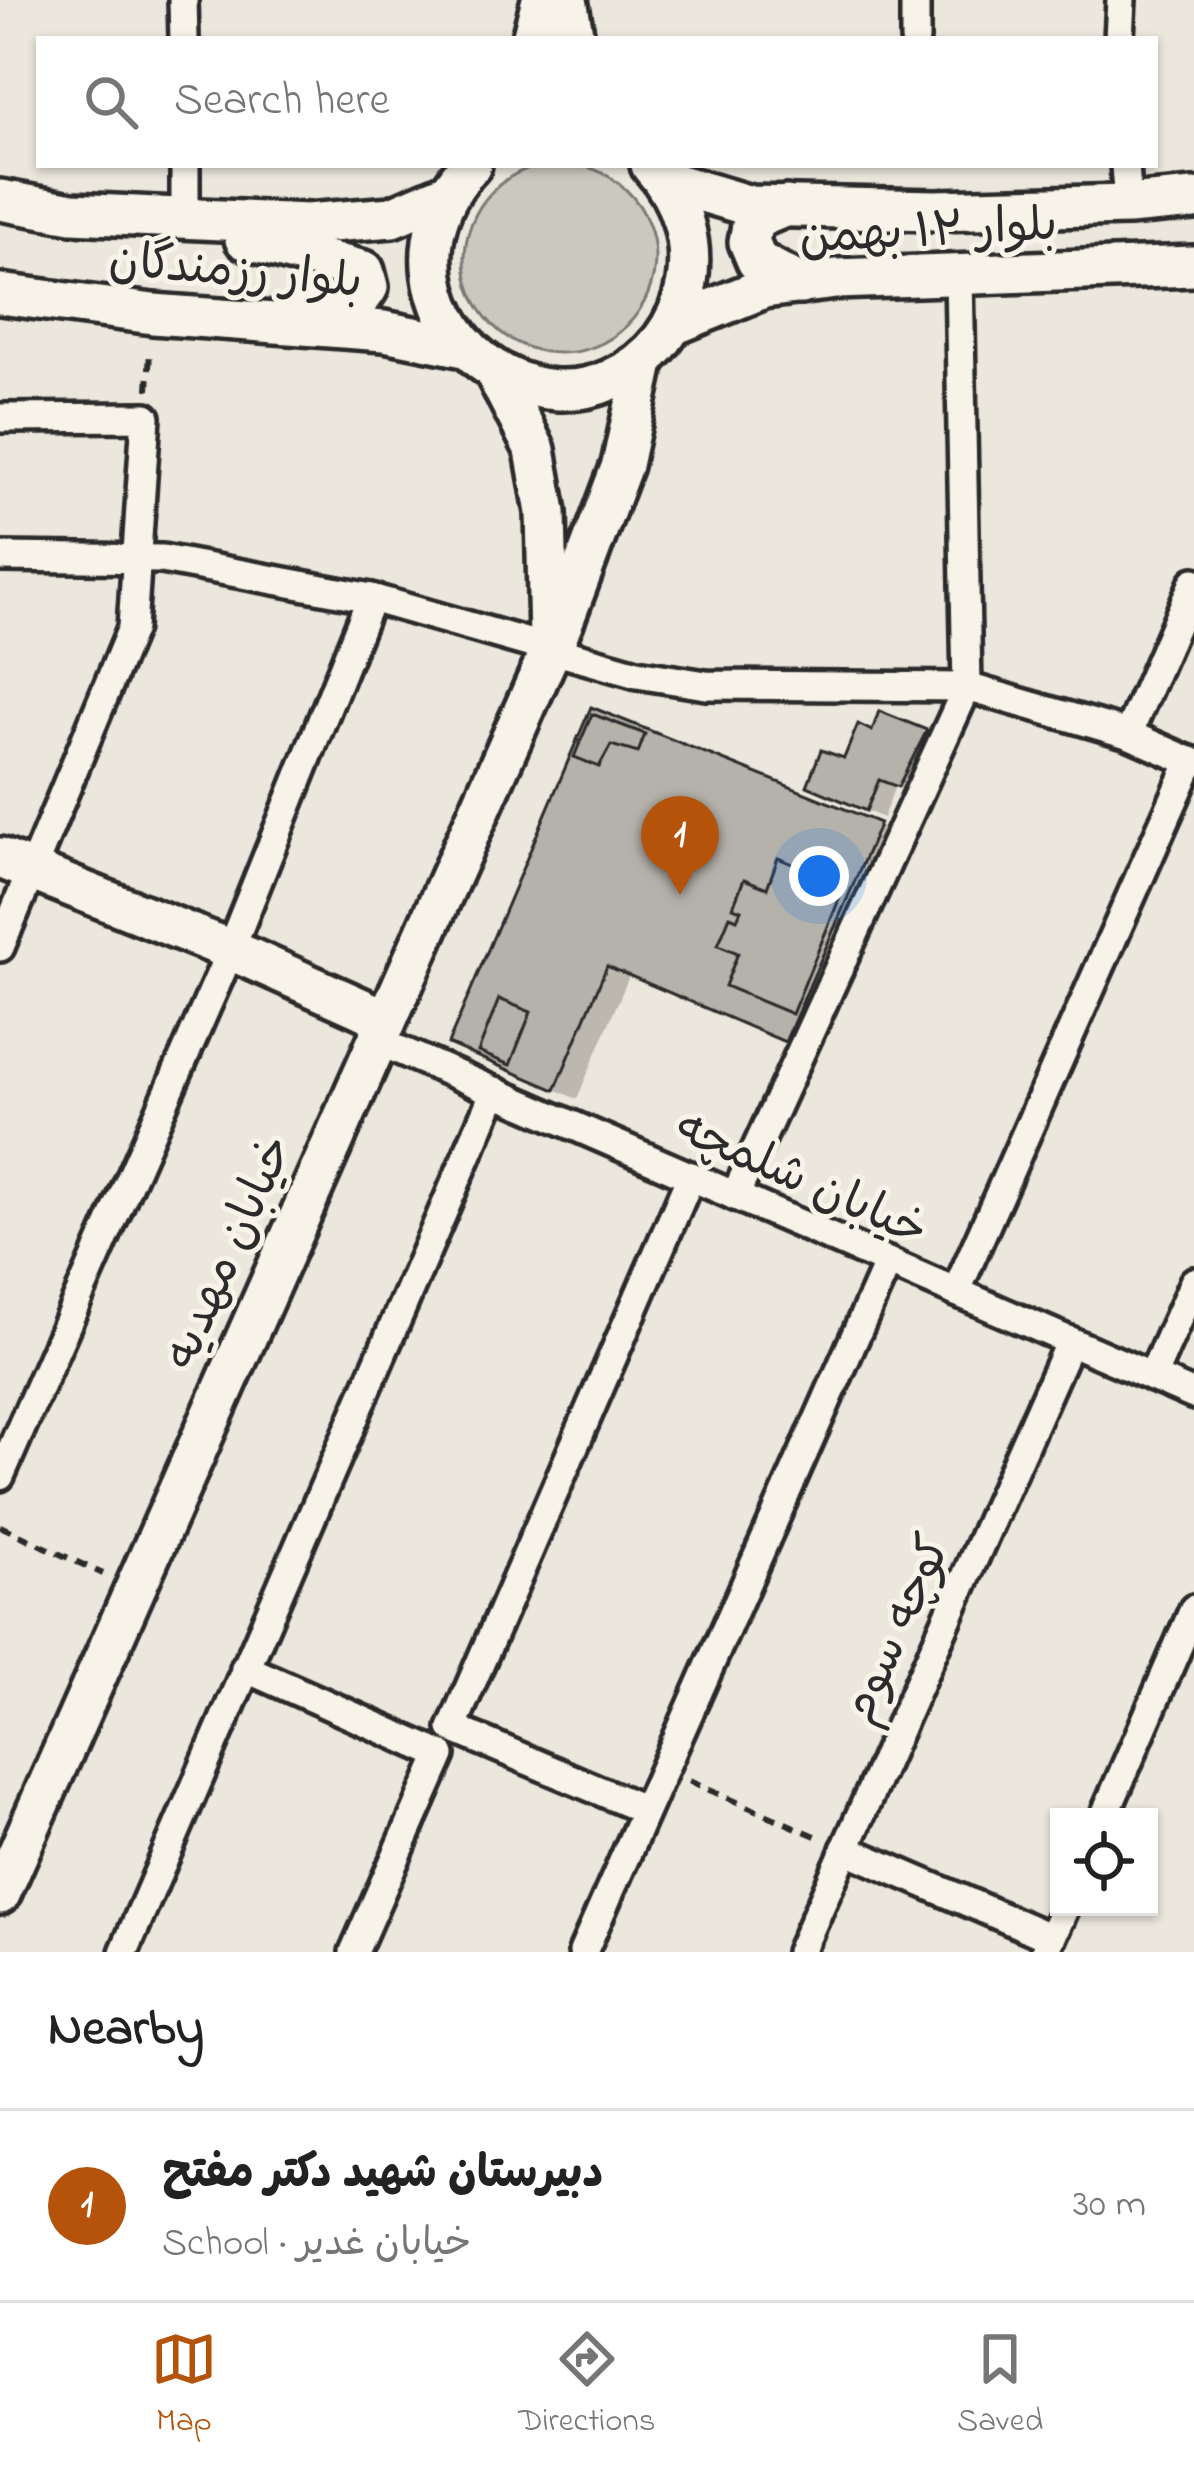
<!DOCTYPE html>
<html lang="en">
<head>
<meta charset="utf-8">
<style>
	:root { --surface:#fff; --page:#f2f2f2; --text:#222; --muted:#767676; --line:#e0e0e0; --accent:#b45309 }
	body { margin:0; font-family:"Indie Flower","Playpen Sans Arabic",sans-serif; background:var(--page); color:var(--text) }
	.controls { position:absolute; right:36px; bottom:36px; display:grid; overflow:hidden; border-radius:0px; box-shadow:0 3px 9px #0004 }
	.controls button { width:108px; height:108px; display:grid; place-items:center; padding:0; border:0; border-bottom:3px solid var(--line); background:var(--surface); color:var(--text); font:60px sans-serif }
	.you { position:absolute; left:819px; top:876px; width:42px; height:42px; margin:-30px; border:9px solid #fff; border-radius:50%; background:#1a73e8; box-shadow:0 0 0 18px #1a73e833 }
	.badge { display:grid; place-items:center; width:78px; height:78px; border-radius:50%; background:var(--accent); color:#fff; font-size:39px; font-weight:700 }
	.pin { position:absolute; translate:-50% -99px; filter:drop-shadow(0 3px 6px #0008) }
	.pin::after { content:''; position:absolute; top:63px; width:42px; height:36px; background:inherit; clip-path:polygon(0 0,100% 0,50% 100%) }
	.list { margin:0; padding:0; list-style:none }
	h2 { display:flex; justify-content:space-between; align-items:center; height:156px; margin:0; padding:0 48px; font-size:51px }
	h2 small { font-size:39px; font-weight:400; color:var(--muted) }
	.list li { display:grid; grid-template-columns:78px 1fr auto; gap:36px; align-items:center; box-sizing:border-box; height:192px; padding:0 48px; border-top:3px solid var(--line) }
	.list b { display:block; font-size:45px; white-space:nowrap }
	.list p { margin:0; font-size:39px; white-space:nowrap; color:var(--muted) }
	.list em { font-size:39px; font-style:normal; color:var(--muted) }
	.icon { flex:none; width:66px; height:66px; fill:none; stroke:currentColor; stroke-width:2; stroke-linecap:round; stroke-linejoin:round }
	.map { position:relative; flex:none; width:1194px; height:1952px; overflow:hidden }
	.search { position:absolute; background:var(--surface); box-shadow:0 3px 9px #0004; left:36px; right:36px; top:36px; height:132px; display:flex; align-items:center; gap:30px; box-sizing:border-box; padding:0 42px; border-radius:0px; color:var(--muted); font-size:45px }
	.sheet { height:348px; background:var(--surface) }
	nav { display:flex; justify-content:space-around; align-items:center; box-sizing:border-box; height:168px; border-top:3px solid var(--line); background:var(--surface); font-size:33px; color:var(--muted) }
	nav a { display:grid; justify-items:center; gap:6px }
	nav .on { color:var(--accent) }
	.map>svg:first-child { display:block }
	.green { fill:#cbc8bf; stroke:#7b7a75; stroke-width:3 }
	.shadow { fill:#0003 }
	.building { fill:#b5b2ab; stroke:#2b2b2b; stroke-width:3 }
	.lines { fill:none; stroke-linecap:round; stroke-linejoin:round }
	.street-casing { stroke:#2b2b2b; stroke-width:36 }
	.secondary-casing { stroke:#2b2b2b; stroke-width:48 }
	.path { stroke:#2b2b2b; stroke-width:6; stroke-dasharray:12 9; stroke-linecap:butt }
	.street { stroke:#f7f3e8; stroke-width:27 }
	.secondary { stroke:#f7f3e8; stroke-width:39 }
	.labels { text-anchor:middle; stroke-width:10; stroke-linejoin:round; paint-order:stroke }
	.street-label { font-size:48px; fill:#2b2b2b; stroke:#f7f3e8 }
</style>
</head>
<body>
<div class="map">
<svg width="1194" height="1952" viewBox="0 0 1194 1952">
	<rect width="100%" height="100%" fill="#ebe7dd"/>
	<filter id="ink" filterUnits="userSpaceOnUse"><feTurbulence type="fractalNoise" baseFrequency=".00833" numOctaves="2"/><feDisplacementMap in="SourceGraphic" scale="24" xChannelSelector="R" yChannelSelector="G"/><feConvolveMatrix kernelMatrix="1 2 1 2 8 2 1 2 1" color-interpolation-filters="sRGB"/></filter>
	<g filter="url(#ink)">
		<circle class="green" cx="560" cy="258" r="95"/>
		<g class="shadow">
			<path d="M925 733 941 742 914 794 895 786 883 818 826 794 845 762 874 735Z"/>
			<path d="M878 826 899 838 807 1052 629 976 577 1099 452 1043Z"/>
		</g>
		<g class="building">
			<path d="M591 707 880 823 785 1042 607 966 555 1090 448 1044Z"/>
			<path d="M879 711 927 730 898 787 879 780 866 811 807 786 821 750 844 758 858 724 872 731Z"/>
			<path d="M592 714 645 734 638 753 611 745 599 767 574 757Z"/>
			<path d="M778 858 845 885 792 1014 725 986 738 953 718 945 730 916 737 919 741 910 733 907 744 879 767 888Z"/>
			<path d="M499 999 531 1012 510 1065 478 1052Z"/>
		</g>
		<g class="lines">
			<g class="street-casing">
				<g id="street">
					<path d="M183 0 184 39"/>
					<path d="M915 0V39"/>
					<path d="M1119 39 1121 0"/>
					<path d="M185 165V221"/>
					<path d="M1125 165 1128 205"/>
					<path d="M0 418 146 417 132 628 0 947"/>
					<path d="M0 557 162 559 371 598 637 674 706 685 967 687 1128 734 1194 763"/>
					<path d="M1128 734 1194 582"/>
					<path d="M376 1040 1194 1395"/>
					<path d="M735 1196 967 687 959 276"/>
					<path d="M956 1292 1191 761"/>
					<path d="M1152 1377 1194 1282"/>
					<path d="M0 1476 220 975 371 598"/>
					<path d="M245 1668 441 1755 354 1952"/>
					<path d="M645 1810 452 1728 691 1176"/>
					<path d="M1104 1817 1194 1609"/>
					<path d="M845 1849 1051 1938"/>
					<path d="M124 1952 495 1091"/>
					<path d="M583 1952 888 1262"/>
					<path d="M800 1952 1070 1341"/>
					<path d="M1045 1952 1065 1907"/>
				</g>
			</g>
			<g class="secondary-casing">
				<g id="secondary">
					<path d="M567 0 574 39"/>
					<path d="M532 39 542 0"/>
					<path d="M471 165C438 199 424 246 436 292 456 364 538 412 610 380 698 341 713 233 651 165"/>
					<path d="M666 181 750 206 936 210 1128 205 1194 199"/>
					<path d="M0 200 72 213 307 224 392 217 448 193"/>
					<path d="M786 206 753 220 749 242 757 261 800 284"/>
					<path d="M245 239 364 271 368 287C355 311 332 310 307 312"/>
					<path d="M0 294 153 314 384 331 464 347"/>
					<path d="M673 325 764 288 836 279 1194 266"/>
					<path d="M495 372 535 450 546 512 549 639"/>
					<path d="M0 858 231 950 385 1019"/>
					<path d="M0 1894 563 622 622 465 645 358"/>
				</g>
			</g>
			<g class="path">
				<path d="M148 390 150 349"/>
				<path d="M0 1526 103 1574"/>
				<path d="M689 1781 820 1838"/>
			</g>
			<use href="#street" class="street"/>
			<use href="#secondary" class="secondary"/>
		</g>
	</g>
	<g class="labels">
		<g class="street-label">
			<text transform="translate(928 228) rotate(-3)" y="17">بلوار ۱۲ بهمن</text>
			<text transform="translate(236 268) rotate(5)" y="17">بلوار رزمندگان</text>
			<text transform="translate(803 1176) rotate(24)" y="17">خیابان شلمچه</text>
			<text transform="translate(226 1251) rotate(-66)" y="17">خیابان مهدیه</text>
			<text transform="translate(894 1628) rotate(-66)" y="17">کوچه سوم</text>
		</g>
	</g>
</svg>
<div class="controls">
<button><svg class="icon" aria-label="locate" viewBox="0 0 24 24"><circle cx="12" cy="12" r="6"/><path d="M12 2v4M12 18v4M2 12h4M18 12h4"/></svg></button>
</div>
<div class="you"></div>
<div class="pin badge" style="left:680px;top:895px">1</div>
<div class="search"><svg class="icon" aria-label="search" viewBox="0 0 24 24"><circle cx="10" cy="10" r="6"/><path d="M15 15l6 6"/></svg>Search here</div>
</div>
<section class="sheet">
<h2>Nearby<small></small></h2>
<ul class="list">
<li><span class="badge">1</span><div><b>دبیرستان شهید دکتر مفتح</b><p>School · خیابان غدیر</p></div><em>30 m</em></li>
</ul>
</section>
<nav>
<a class="on"><svg class="icon" aria-label="map" viewBox="0 0 24 24"><path d="M3 6l6-2 6 2 6-2v14l-6 2-6-2-6 2zM9 4v14M15 6v14"/></svg>Map</a>
<a><svg class="icon" aria-label="directions" viewBox="0 0 24 24"><path d="M12 3l9 9-9 9-9-9zM9 14v-3h6M13 9l2 2-2 2"/></svg>Directions</a>
<a><svg class="icon" aria-label="saved" viewBox="0 0 24 24"><path d="M7 4h10v16l-5-4-5 4z"/></svg>Saved</a>
</nav>
</body>
</html>
